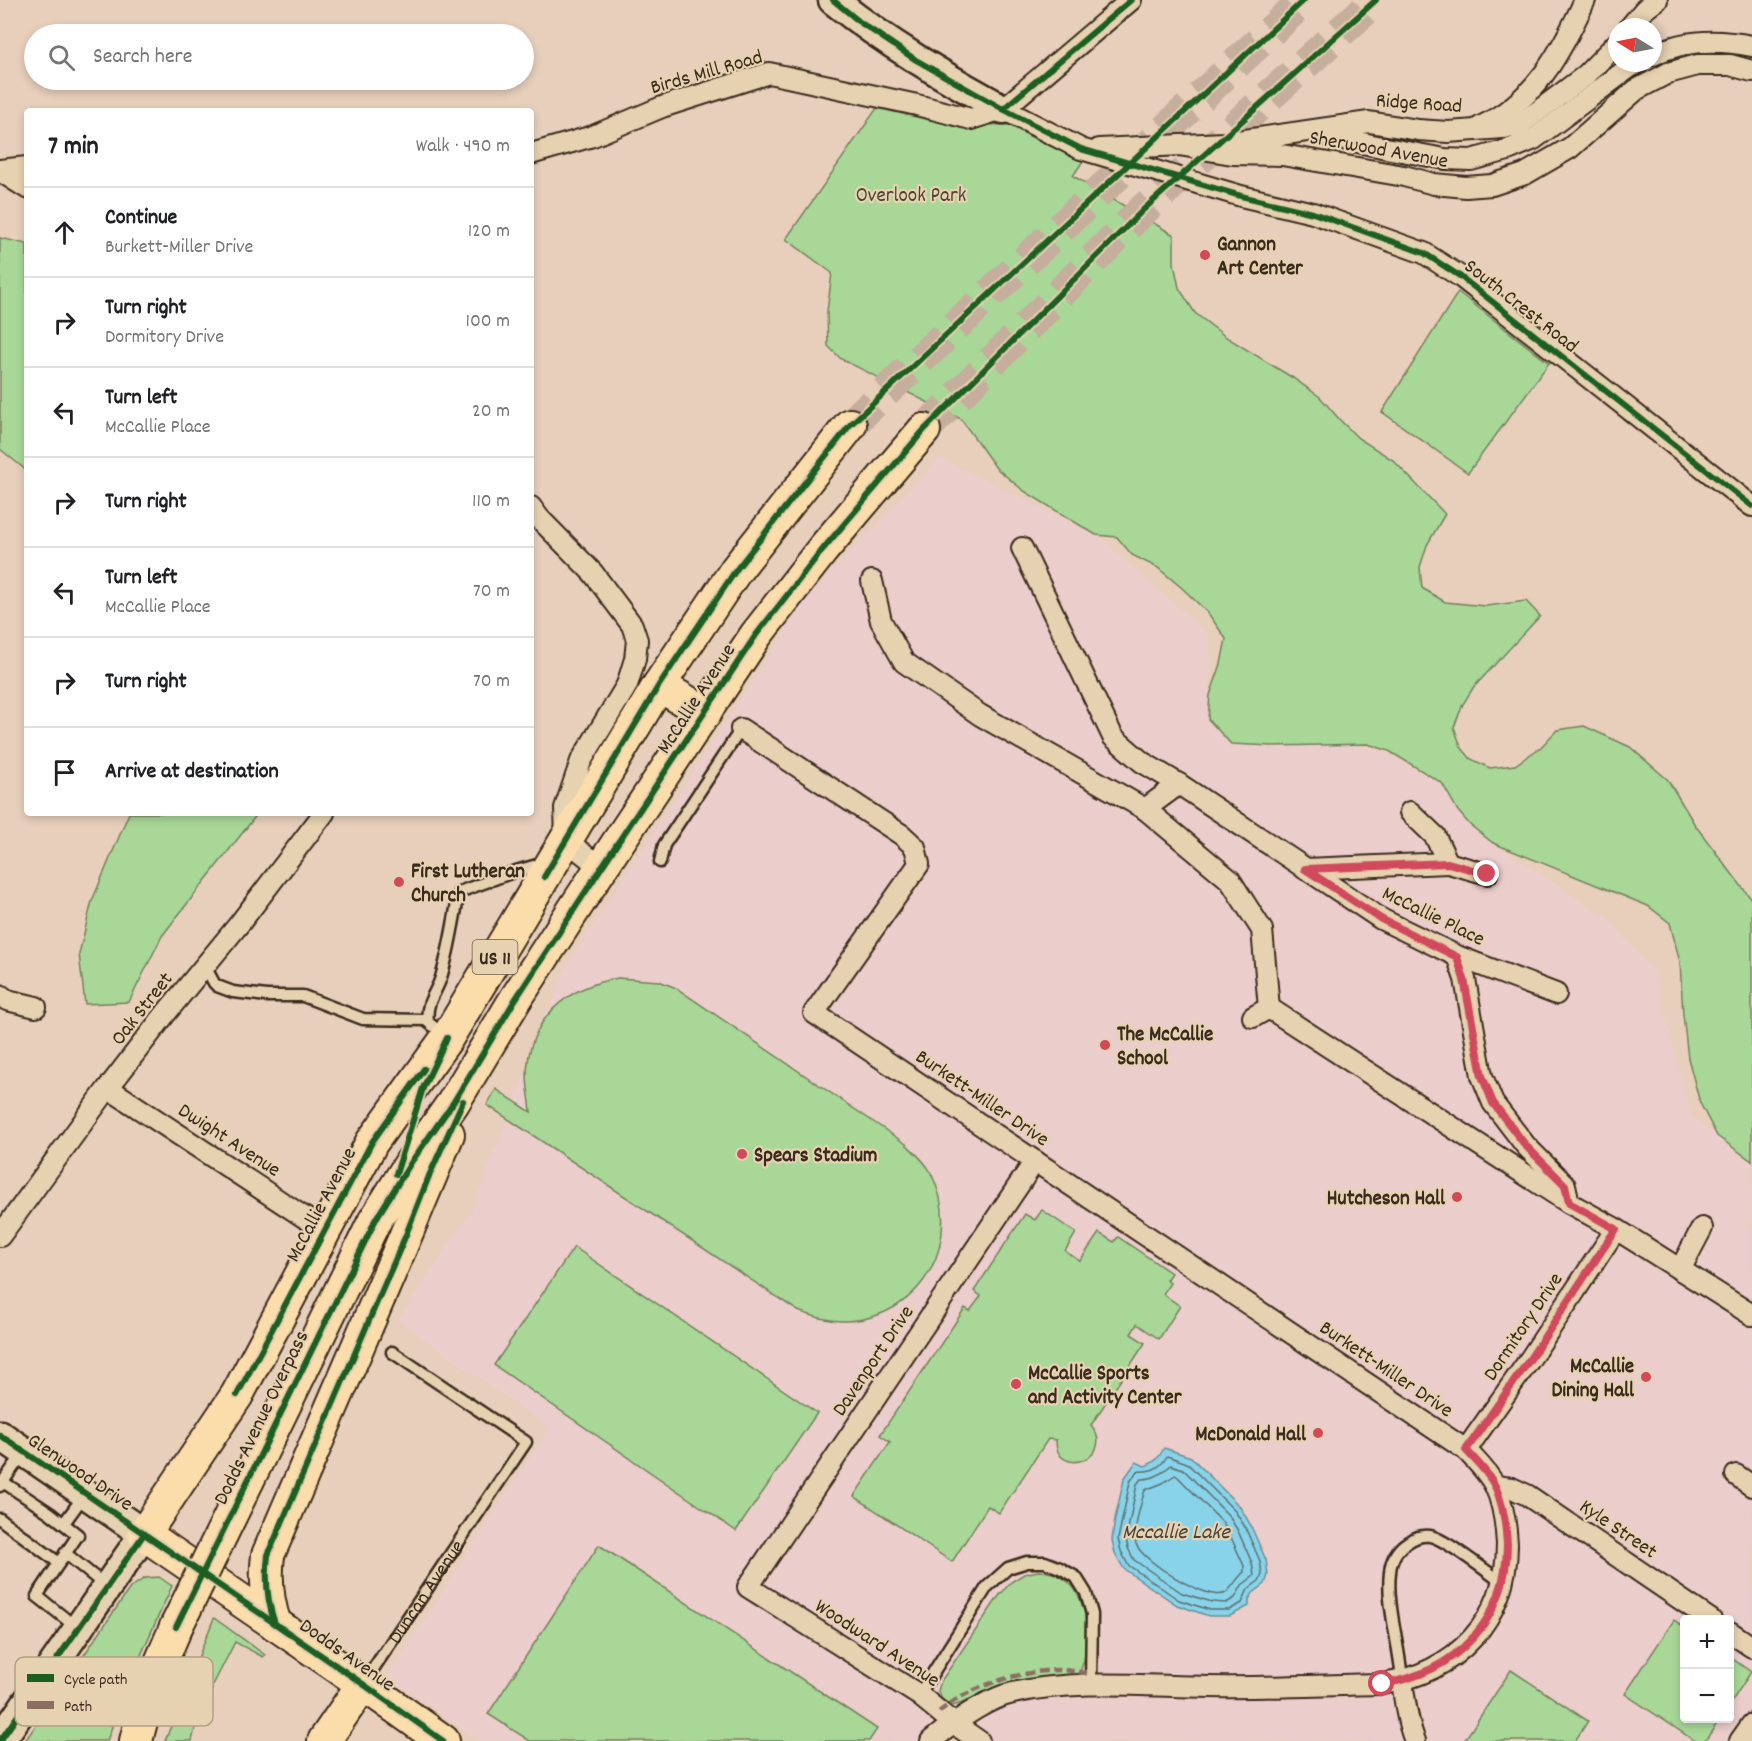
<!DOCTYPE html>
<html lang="en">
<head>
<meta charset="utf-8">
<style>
	:root { --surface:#fff; --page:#f6f6f6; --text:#202124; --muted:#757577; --line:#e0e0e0 }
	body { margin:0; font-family:Dekko,sans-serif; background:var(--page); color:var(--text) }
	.controls { position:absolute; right:18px; bottom:18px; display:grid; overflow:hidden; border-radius:6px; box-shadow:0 3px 9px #0003 }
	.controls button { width:54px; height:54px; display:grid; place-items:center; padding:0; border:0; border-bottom:2px solid var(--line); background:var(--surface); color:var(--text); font:30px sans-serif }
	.compass { position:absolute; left:1608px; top:18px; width:54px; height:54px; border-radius:50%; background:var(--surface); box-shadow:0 3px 9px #0003; rotate:280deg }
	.stop { position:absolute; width:18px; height:18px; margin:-14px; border:4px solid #d1495b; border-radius:50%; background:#fff }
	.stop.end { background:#d1495b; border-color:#fff; box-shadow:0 2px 6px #0008 }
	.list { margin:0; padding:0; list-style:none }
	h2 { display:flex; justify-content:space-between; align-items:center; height:78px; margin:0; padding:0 24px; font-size:26px }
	h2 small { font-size:20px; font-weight:400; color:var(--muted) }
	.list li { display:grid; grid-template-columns:39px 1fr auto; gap:18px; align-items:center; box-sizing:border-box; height:90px; padding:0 24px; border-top:2px solid var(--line) }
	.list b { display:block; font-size:22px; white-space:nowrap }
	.list p { margin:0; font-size:20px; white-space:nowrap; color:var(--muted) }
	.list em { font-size:20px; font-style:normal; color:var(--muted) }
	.icon { flex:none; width:33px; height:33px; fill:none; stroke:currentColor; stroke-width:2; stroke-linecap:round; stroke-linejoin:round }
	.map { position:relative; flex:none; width:1752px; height:1741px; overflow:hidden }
	.search { position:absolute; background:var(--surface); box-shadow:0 3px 9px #0003; left:24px; top:24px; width:510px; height:66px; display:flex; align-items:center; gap:15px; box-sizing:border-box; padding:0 21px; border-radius:33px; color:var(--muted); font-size:22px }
	.panel { position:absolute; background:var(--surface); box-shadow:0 3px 9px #0003; left:24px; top:108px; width:510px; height:708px; border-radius:6px }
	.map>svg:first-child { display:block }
	.built { fill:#ebcdcb; fill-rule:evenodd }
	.green { fill:#a8d797; stroke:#72805a; stroke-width:1.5 }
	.water { fill:#88d3e9; stroke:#698f98; stroke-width:1.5 }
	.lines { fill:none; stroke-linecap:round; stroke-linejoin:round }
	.shore { stroke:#5a6e6f; stroke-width:1.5 }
	.primary-tunnel { stroke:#c5ae9c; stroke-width:32; stroke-dasharray:32 16; stroke-linecap:butt }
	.lane-casing { stroke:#3b2a1e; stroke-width:15 }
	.street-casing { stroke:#3b2a1e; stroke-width:24 }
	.secondary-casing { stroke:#3b2a1e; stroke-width:33 }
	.primary-casing { stroke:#3b2a1e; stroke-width:36 }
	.lane { stroke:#e6d1b0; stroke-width:10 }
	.street { stroke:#e6d1b0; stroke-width:20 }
	.secondary { stroke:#e6d1b0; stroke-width:28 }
	.primary { stroke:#fbddab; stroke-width:32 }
	.primary-bridge-casing { stroke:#3b2a1e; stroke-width:36; stroke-linecap:butt }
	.primary-bridge { stroke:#fbddab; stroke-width:32 }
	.quiet { stroke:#8d6e63; stroke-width:4.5; stroke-dasharray:9 4.5; stroke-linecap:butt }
	.cycleway-casing { stroke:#e6d1b0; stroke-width:10 }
	.cycleway { stroke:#1b5e20; stroke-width:6 }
	.route { stroke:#d1495b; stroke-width:8 }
	.poi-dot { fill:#d1495b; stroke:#e6d1b0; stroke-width:2 }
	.labels { text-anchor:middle; stroke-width:4.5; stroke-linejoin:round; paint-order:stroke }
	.shield { fill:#e6d1b0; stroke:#6e5c4a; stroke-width:1.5 }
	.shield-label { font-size:20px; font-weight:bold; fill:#3b2a1e }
	.street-label { font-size:21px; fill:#3b2a1e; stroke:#e6d1b0 }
	.park-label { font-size:21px; fill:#4b4430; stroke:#e6d1b0 }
	.poi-label { font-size:21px; font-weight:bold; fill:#3b2a1e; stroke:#e6d1b0; text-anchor:start }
	.water-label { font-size:22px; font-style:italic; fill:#47433c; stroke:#e6d1b0 }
	.key { fill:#e6d1b0; stroke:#b39f84; stroke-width:1.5 }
	.key-label { font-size:16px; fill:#3b2a1e }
</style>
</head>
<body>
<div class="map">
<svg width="1752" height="1741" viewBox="0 0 1752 1741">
	<rect width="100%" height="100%" fill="#e8cfbc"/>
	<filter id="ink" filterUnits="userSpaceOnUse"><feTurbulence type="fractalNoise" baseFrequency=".0167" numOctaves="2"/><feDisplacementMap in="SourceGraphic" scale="12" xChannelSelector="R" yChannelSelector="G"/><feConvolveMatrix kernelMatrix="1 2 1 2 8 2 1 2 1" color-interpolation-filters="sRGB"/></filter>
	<g filter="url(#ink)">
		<path class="built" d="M940 458 1096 535 1209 635 1211 657 1208 719 1231 744 1272 746 1368 744 1442 783 1458 811 1470 825 1493 843 1608 919 1654 973 1692 1117 1752 1163V1741H480L388 1677 549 1428 398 1320 471 1212 568 963 806 599ZM1684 1620H1730V1718H1684Z"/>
		<g class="green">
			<path d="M877 108 925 119 953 124 1009 125 1033 138 1083 161 1073 176 1174 235V263L1179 288 1195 313 1226 337 1293 378 1320 397 1340 420 1358 438 1393 460 1445 514 1427 545 1420 567 1422 588 1445 602 1486 606 1526 601 1540 616 1473 688 1463 704 1454 727 1461 747 1471 759 1490 768 1515 765 1541 747 1557 730 1584 726 1630 747 1668 780 1695 825 1752 900V1161L1717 1136 1700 1103 1688 1058 1683 1014 1680 962 1670 923 1648 906 1493 843 1470 825 1458 811 1442 783 1389 751 1368 744 1272 746 1231 744 1208 719 1210 695 1221 664 1226 639 1208 613 1182 588 1158 568 1132 555 1117 537 1096 535 1024 491 996 468 961 419 841 359 828 346 827 312 832 273 786 239Z"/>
			<path d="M0 238 27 244V471L0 449Z"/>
			<path d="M1458 292 1549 363 1468 473 1382 412Z"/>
			<path d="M129 813H258L162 936 129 1002 85 1004 79 954 92 901Z"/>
			<path d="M618 978 659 981 676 988 906 1144C914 1152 925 1161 930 1171 965 1238 924 1317 847 1321 830 1322 813 1316 798 1311L487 1105 496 1089 531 1112C530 1100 527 1087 527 1075 528 1019 566 987 618 978Z"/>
			<path d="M1042 1210 1076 1233 1065 1251 1080 1261 1099 1233 1114 1242 1118 1237 1171 1273 1166 1280 1170 1283 1163 1294 1180 1306 1159 1339 1137 1324 1131 1334 1145 1343 1091 1425C1118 1458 1055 1480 1056 1440L1048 1439 999 1513 988 1506 952 1562 854 1496 890 1442 880 1435 965 1308 970 1311 981 1296 974 1291 1025 1214 1035 1220Z"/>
			<path d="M574 1247 817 1413 736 1531 494 1365Z"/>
			<path d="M599 1545 877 1729 869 1741H530L488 1714Z"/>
			<path d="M1038 1571C1079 1572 1089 1611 1086 1645 1085 1657 1084 1666 1077 1676L1046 1678 997 1686 962 1703 952 1706 942 1699 938 1691 941 1681 999 1596 1011 1582 1024 1574Z"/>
			<path d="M159 1577 172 1586C149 1637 125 1688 107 1741H25L130 1588 145 1578Z"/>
			<path d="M214 1618 265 1655 263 1657 235 1642 212 1687 210 1700 196 1724 192 1741H165Z"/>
			<path d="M1674 1620 1684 1627V1718L1720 1719 1705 1741H1695L1625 1694Z"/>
			<path d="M1730 1657 1751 1672 1730 1704Z"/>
			<path d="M1511 1670 1588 1721 1575 1741H1464Z"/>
		</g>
		<path class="water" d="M1164 1448 1191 1457 1240 1507 1250 1524 1266 1560 1268 1575 1265 1584 1253 1593 1249 1600V1606L1230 1616H1209L1177 1605 1124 1569 1115 1553 1112 1540 1115 1519 1124 1479 1136 1462 1145 1466C1155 1462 1159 1458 1164 1448Z"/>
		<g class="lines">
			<g class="shore">
				<path d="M1167 1456 1187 1463 1235 1511 1245 1527 1260 1561 1262 1574 1260 1580 1248 1589 1242 1603 1229 1610H1210L1179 1600 1128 1565 1121 1551 1118 1539 1130 1482 1137 1471C1151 1472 1160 1469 1167 1456Z"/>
				<path d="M1171 1465 1183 1469 1229 1516 1238 1531 1252 1563 1254 1576 1242 1585 1235 1598 1226 1603 1212 1602 1182 1593 1134 1560 1128 1548 1126 1539 1137 1484 1141 1479C1153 1480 1162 1473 1171 1465Z"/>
				<path d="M1175 1475 1178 1477 1222 1522 1230 1535 1244 1566V1572C1238 1577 1229 1591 1226 1593 1209 1603 1142 1561 1136 1544 1132 1532 1141 1503 1145 1490L1163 1483Z"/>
			</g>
			<g class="primary-tunnel">
				<path d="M850 425 1304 0"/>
				<path d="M924 430 1143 210 1376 0"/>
			</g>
			<g class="lane-casing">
				<g id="lane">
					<path d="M660 862 664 845 741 729"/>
					<path d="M205 966 214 983 217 986 233 992 267 996H303L363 1019 427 1020"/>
					<path d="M445 1036 428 1022C425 1000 437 994 442 974 450 947 454 919 459 892L516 871 544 863"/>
					<path d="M0 1486 24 1452"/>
					<path d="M0 1519 59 1563 78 1535 50 1513 3 1482"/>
					<path d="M64 1523 85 1494"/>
					<path d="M65 1553 107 1587"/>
					<path d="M59 1563 37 1596 76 1627"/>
					<path id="s1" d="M365 1681 526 1442 392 1352"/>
					<path d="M1402 1681C1400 1647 1386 1604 1390 1572 1391 1559 1398 1548 1408 1542 1414 1538 1422 1535 1430 1536 1444 1538 1489 1573 1503 1583"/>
					<path d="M919 1695 987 1587 1008 1568 1027 1562H1045L1060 1568 1076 1577 1086 1593 1092 1614 1091 1685"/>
				</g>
			</g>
			<g class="street-casing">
				<g id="street">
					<path d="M1630 27 1645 9 1657 0"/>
					<path d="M1653 55C1684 39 1718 39 1752 46"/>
					<path d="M1003 109 1081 149 1241 196 1313 213 1424 253 1461 277 1752 506"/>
					<path d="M1480 127C1536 100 1560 54 1585 0"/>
					<path d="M1320 134 1391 149 1445 159 1471 160 1508 150 1534 139 1630 67 1637 63"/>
					<path d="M1179 145 1232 154 1282 155 1404 176 1434 184 1466 187 1492 185 1525 174 1570 148 1636 90 1668 73 1698 65H1730L1752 71"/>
					<path d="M1099 149 1224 143 1369 122 1418 130 1448 132 1517 127 1586 75 1617 43"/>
					<path d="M531 154 593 136 662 107 769 73 917 105 971 119 1003 109 1131 0"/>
					<path d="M0 170 27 167"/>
					<path d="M0 171 27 188"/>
					<path d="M531 507 539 518 593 573 632 625 637 640 635 659 627 685 581 761 565 808 566 840 601 868"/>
					<path d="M1022 548 1113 737 1142 762 1179 784 1381 919 1457 956 1556 994"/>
					<path d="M872 581 881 621 904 662 980 715 1145 809 1230 880 1262 930 1269 1008"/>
					<path d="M741 729 902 835 915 847 919 864 814 1013 1466 1450C1476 1461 1488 1472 1495 1486 1503 1503 1506 1525 1507 1544 1507 1620 1456 1673 1382 1684 1324 1685 1267 1688 1209 1687 1144 1686 1077 1679 1013 1693 985 1699 953 1723 931 1741"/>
					<path d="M1145 809 1179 784"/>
					<path d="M1410 812 1435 836 1448 863 1487 874"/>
					<path d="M1305 869 1448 863"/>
					<path d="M1457 956 1465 979 1482 1076 1493 1103 1526 1146 1565 1185 1569 1203"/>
					<path d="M0 995 7 1000 36 1007"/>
					<path d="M1253 1017 1269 1008 1569 1203 1616 1229 1752 1315"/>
					<path d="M108 1088 325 1231"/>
					<path d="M0 1236 105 1092 166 1013 240 923 324 813"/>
					<path d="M1680 1270 1702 1228"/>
					<path d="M1466 1450 1530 1359 1616 1229"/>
					<path d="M1736 1475 1752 1486"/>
					<path d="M1495 1486 1512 1488 1527 1495 1711 1620"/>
					<path d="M1730 1632 1752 1647"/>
					<path d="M1402 1681C1405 1701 1407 1722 1415 1741"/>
					<path d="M979 1741 953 1723 919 1695 748 1587 1035 1161"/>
					<path d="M1740 1741 1752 1724"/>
				</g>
			</g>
			<g class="secondary-casing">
				<g id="secondary">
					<path d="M833 0C886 43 943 76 1003 109"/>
					<path d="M0 1435 144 1534 0 1741"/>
				</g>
			</g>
			<g class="primary-casing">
				<g id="primary">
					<path d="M659 685 705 713"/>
					<path d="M374 1222 412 1161 453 1103 515 1000 601 868 756 635 823 549 924 430"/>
					<path d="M275 1624C267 1601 265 1579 268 1555L405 1237 448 1134"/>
					<path d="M136 1741 149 1690 176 1627"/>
					<path d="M324 1741 363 1684"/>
					<path d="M443 1741 363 1684 144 1534 237 1395 372 1142 447 1038 659 685 736 570 850 425"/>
				</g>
			</g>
			<use href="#lane" class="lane"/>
			<use href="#street" class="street"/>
			<use href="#secondary" class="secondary"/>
			<use href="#primary" class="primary"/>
			<g class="primary-bridge-casing">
				<path id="primary-bridge" d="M176 1627 374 1222"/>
			</g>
			<use href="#primary-bridge" class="primary-bridge"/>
			<path class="quiet" d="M939 1712C968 1687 1019 1671 1058 1670 1069 1670 1080 1672 1091 1674"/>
			<g class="cycleway-casing">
				<g id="cycleway">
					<path d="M833 0 861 23 916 60 1003 109 1081 149 1241 196 1313 213 1424 253 1461 277 1752 506"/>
					<path d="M1003 109 1131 0"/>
					<path d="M544 877 659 685 736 570 850 425 1304 0"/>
					<path d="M396 1174 423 1088 447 1038"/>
					<path d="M374 1222 412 1161 453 1103 515 1000 601 868 756 635 823 549 924 430 1143 210 1376 0"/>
					<path d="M237 1395 372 1142 424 1069"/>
					<path d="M0 1435 363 1684 443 1741"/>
					<path d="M275 1624C267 1601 265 1579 268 1555L405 1237 429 1176 463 1101"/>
					<path d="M176 1627 378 1215"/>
					<path d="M0 1741 144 1534"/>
				</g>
			</g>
			<use href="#cycleway" class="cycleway"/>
		</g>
	</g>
	<g class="lines" filter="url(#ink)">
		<path class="route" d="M1382 1684C1456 1673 1507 1620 1507 1544 1506 1525 1503 1503 1495 1486 1488 1472 1476 1461 1466 1450L1530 1359 1616 1229 1569 1203 1565 1185 1526 1146 1493 1103 1482 1076 1464 979 1457 957 1381 919 1305 869 1448 863 1487 874"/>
	</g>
	<g class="poi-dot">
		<circle cx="1205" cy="255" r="6"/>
		<circle cx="399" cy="882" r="6"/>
		<circle cx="1105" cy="1045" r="6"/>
		<circle cx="742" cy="1154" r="6"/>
		<circle cx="1457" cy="1197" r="6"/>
		<circle cx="1646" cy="1377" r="6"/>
		<circle cx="1016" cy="1384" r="6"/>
		<circle cx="1318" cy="1433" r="6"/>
	</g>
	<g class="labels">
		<rect class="shield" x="472.5" y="940" width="45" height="34" rx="4.5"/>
		<g class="shield-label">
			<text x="495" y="964">US 11</text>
		</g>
		<g class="street-label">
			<text transform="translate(706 71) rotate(-16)" y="7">Birds Mill Road</text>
			<text transform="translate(1419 102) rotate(4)" y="7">Ridge Road</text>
			<text transform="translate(1379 148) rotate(10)" y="7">Sherwood Avenue</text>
			<text transform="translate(1522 305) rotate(38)" y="7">South Crest Road</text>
			<text transform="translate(695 698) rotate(-57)" y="7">McCallie Avenue</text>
			<text transform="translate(1434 915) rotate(26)" y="7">McCallie Place</text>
			<text transform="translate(141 1008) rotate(-52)" y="7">Oak Street</text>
			<text transform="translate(983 1097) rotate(34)" y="7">Burkett-Miller Drive</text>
			<text transform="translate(230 1139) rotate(33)" y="7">Dwight Avenue</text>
			<text transform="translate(320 1204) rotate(-62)" y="7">McCallie Avenue</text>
			<text transform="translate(1522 1326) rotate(-56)" y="7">Dormitory Drive</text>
			<text transform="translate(872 1360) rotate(-56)" y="7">Davenport Drive</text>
			<text transform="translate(1387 1368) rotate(34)" y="7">Burkett-Miller Drive</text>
			<text transform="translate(260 1417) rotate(-64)" y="7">Dodds Avenue Overpass</text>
			<text transform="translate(81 1471) rotate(34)" y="7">Glenwood Drive</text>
			<text transform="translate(1619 1528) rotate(34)" y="7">Kyle Street</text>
			<text dy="7" stroke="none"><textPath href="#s1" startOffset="108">Duncan Avenue</textPath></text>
			<text transform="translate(878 1642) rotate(33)" y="7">Woodward Avenue</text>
			<text transform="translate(348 1654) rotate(35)" y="7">Dodds Avenue</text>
		</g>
		<g class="park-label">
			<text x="911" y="201">Overlook Park</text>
		</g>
		<g class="poi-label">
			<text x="1217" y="250">Gannon<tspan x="1217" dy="24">Art Center</tspan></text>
			<text x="411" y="877">First Lutheran<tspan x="411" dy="24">Church</tspan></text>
			<text x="1117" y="1040">The McCallie<tspan x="1117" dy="24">School</tspan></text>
			<text x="754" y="1161">Spears Stadium</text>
			<text x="1445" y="1204" text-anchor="end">Hutcheson Hall</text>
			<text x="1634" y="1372" text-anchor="end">McCallie<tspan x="1634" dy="24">Dining Hall</tspan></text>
			<text x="1028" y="1379">McCallie Sports<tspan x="1028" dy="24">and Activity Center</tspan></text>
			<text x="1306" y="1440" text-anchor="end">McDonald Hall</text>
		</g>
		<g class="water-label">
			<text x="1176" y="1538">Mccallie Lake</text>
		</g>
	</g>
	<rect x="15" y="1657" width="198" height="69" rx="9" class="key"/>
	<rect x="27" y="1674" width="27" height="8" fill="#1b5e20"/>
	<rect x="27" y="1701" width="27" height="8" fill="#8d6e63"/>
	<g class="key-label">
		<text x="64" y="1684">Cycle path</text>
		<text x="64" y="1711">Path</text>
	</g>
</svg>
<div class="controls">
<button>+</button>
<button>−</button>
</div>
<svg class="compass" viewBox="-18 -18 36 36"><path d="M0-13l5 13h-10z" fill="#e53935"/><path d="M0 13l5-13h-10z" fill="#757577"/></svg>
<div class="stop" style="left:1382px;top:1684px"></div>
<div class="stop end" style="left:1487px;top:874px"></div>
<div class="search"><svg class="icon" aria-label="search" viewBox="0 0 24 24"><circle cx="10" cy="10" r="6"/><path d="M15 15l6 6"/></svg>Search here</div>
<section class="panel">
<h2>7 min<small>Walk · 490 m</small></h2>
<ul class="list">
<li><svg class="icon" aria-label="ahead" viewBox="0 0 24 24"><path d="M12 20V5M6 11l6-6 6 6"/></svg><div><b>Continue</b><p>Burkett-Miller Drive</p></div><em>120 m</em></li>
<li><svg class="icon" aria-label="right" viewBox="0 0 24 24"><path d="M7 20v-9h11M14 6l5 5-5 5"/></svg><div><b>Turn right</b><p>Dormitory Drive</p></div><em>100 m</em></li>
<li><svg class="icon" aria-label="left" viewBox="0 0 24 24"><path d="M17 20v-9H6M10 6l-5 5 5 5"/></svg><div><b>Turn left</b><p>McCallie Place</p></div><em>20 m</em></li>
<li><svg class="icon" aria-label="right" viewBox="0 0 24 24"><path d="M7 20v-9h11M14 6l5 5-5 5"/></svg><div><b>Turn right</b></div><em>110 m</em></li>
<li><svg class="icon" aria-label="left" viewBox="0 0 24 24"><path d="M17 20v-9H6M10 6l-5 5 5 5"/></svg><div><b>Turn left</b><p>McCallie Place</p></div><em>70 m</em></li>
<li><svg class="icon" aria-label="right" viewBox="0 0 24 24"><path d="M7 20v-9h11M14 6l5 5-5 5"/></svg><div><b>Turn right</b></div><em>70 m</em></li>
<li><svg class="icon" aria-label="arrive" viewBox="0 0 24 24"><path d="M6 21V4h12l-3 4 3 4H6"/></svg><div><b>Arrive at destination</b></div></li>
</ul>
</section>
</div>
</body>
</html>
